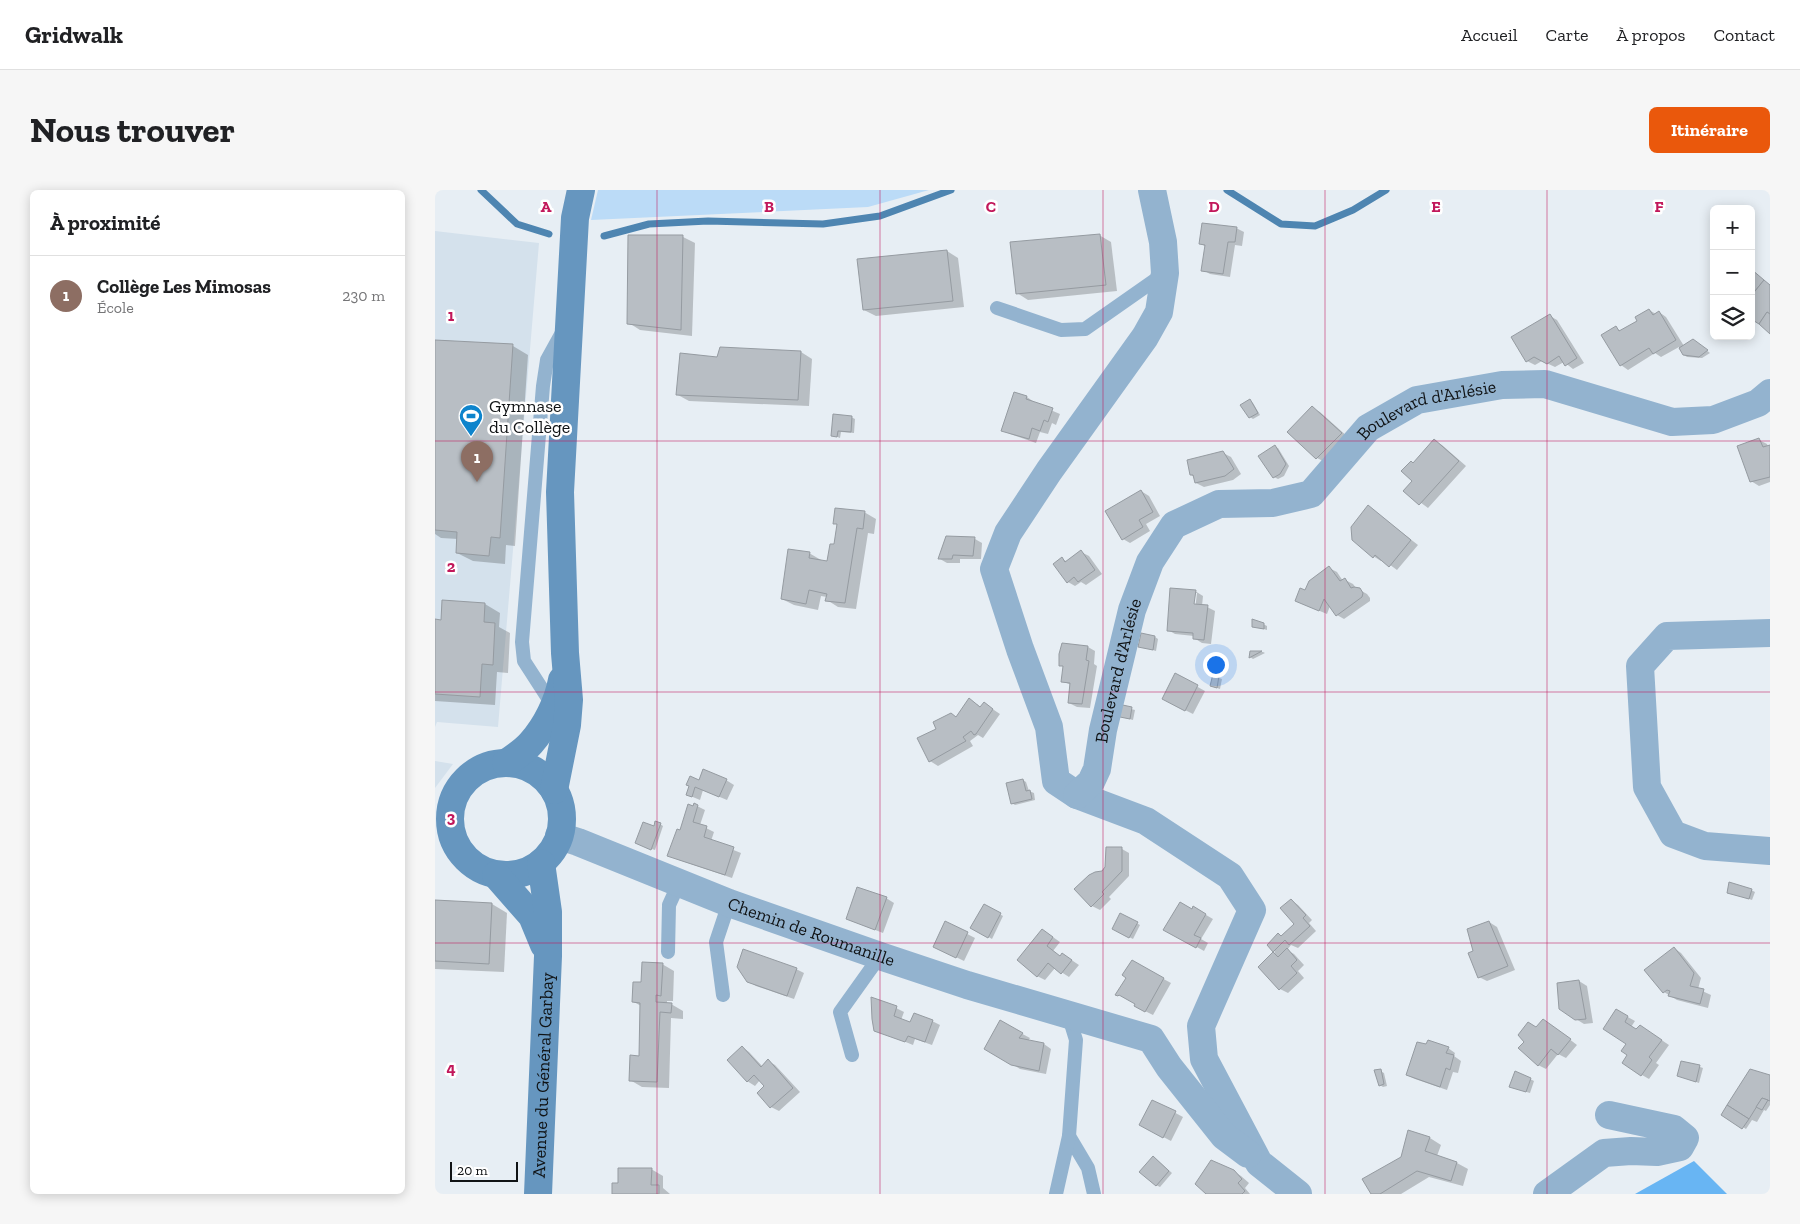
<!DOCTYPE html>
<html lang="fr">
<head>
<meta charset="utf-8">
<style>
	:root { --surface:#fff; --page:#f6f6f6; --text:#202124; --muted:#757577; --line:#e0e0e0; --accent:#ea580c }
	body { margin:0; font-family:"Zilla Slab",serif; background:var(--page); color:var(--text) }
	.controls { position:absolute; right:15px; top:15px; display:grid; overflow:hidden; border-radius:8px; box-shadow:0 2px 12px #0003 }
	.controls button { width:45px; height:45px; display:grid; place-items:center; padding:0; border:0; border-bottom:1px solid var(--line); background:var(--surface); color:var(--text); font:25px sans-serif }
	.scale { position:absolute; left:15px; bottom:12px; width:68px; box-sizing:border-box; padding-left:5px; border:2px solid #101315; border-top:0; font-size:14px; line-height:18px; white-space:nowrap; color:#101315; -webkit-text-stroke:4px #fff; paint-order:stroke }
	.you { position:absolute; left:780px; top:474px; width:18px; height:18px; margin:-12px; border:4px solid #fff; border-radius:50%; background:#1a73e8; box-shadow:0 0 0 8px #1a73e833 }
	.badge { display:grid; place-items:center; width:32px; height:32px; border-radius:50%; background:var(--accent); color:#fff; font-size:16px; font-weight:700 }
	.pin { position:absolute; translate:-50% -41px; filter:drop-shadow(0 1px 2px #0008) }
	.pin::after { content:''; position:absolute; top:26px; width:18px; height:15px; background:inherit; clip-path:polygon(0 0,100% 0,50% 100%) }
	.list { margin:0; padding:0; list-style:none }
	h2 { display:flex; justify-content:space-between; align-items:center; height:65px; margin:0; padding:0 20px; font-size:21px }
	h2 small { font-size:16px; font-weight:400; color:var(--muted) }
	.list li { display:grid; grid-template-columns:32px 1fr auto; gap:15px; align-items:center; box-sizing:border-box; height:80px; padding:0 20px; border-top:1px solid var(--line) }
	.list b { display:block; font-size:19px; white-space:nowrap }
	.list p { margin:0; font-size:16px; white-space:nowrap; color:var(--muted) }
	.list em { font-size:16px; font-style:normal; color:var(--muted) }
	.icon { flex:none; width:28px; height:28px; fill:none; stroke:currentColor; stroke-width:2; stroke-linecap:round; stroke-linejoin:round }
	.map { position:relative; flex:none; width:1335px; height:1004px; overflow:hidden; border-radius:8px }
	header { display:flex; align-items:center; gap:30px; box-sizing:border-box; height:70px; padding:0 25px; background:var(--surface); border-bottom:1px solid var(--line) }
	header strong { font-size:24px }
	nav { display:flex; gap:28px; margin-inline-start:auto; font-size:18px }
	.intro { display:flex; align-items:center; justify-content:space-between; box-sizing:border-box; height:120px; padding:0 30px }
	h1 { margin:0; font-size:35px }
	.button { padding:12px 22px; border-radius:8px; background:var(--accent); color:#fff; font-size:18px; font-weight:700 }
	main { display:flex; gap:30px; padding:0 30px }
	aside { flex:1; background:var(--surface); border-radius:8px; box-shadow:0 2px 12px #0003 }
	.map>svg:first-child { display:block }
	.built { fill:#d4e1ec }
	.green { fill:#bbdbf7 }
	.forest { fill:#68b5f3 }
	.shadow { fill:#0003; fill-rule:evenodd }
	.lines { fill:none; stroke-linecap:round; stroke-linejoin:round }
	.stream { stroke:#4e85b1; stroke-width:7 }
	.building { fill:#b8bec4; stroke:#959ba1 }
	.service { stroke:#93b3cf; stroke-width:14 }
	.minor { stroke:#93b3cf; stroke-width:28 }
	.secondary { stroke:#6696bf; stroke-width:28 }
	.grid { fill:none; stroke:#c2185b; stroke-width:1; stroke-opacity:0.55 }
	.labels { text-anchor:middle; stroke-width:5; stroke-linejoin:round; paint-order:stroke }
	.poi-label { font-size:18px; fill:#101315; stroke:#fff; text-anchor:start }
	.street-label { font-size:18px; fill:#101315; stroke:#fff }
	.grid-label { font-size:16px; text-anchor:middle; font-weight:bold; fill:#c2185b; stroke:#fff; stroke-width:5; stroke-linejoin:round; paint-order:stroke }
</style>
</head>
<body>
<header>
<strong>Gridwalk</strong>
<nav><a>Accueil</a><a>Carte</a><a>À propos</a><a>Contact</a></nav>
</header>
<div class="intro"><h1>Nous trouver</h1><a class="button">Itinéraire</a></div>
<main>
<aside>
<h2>À proximité<small></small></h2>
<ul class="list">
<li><span class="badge" style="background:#8d6e63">1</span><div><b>Collège Les Mimosas</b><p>École</p></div><em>230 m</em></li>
</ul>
</aside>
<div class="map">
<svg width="1335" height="1004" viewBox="0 0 1335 1004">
	<rect width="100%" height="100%" fill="#e7eef4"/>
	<g class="built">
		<path d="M0 41 104 53 63 537 2 532 0 537Z"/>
		<path d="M0 571 18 574 0 598Z"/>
	</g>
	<path class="green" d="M163 0H494L433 17 156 30Z"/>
	<path class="forest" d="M1259 971 1292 1004H1200Z"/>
	<g class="shadow">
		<path d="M801 38 809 42 807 56 800 55 795 87 775 84 768 80 771 57 765 53Z"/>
		<path d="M664 45 676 52 682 101 593 110 582 103Z"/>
		<path d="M194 46 248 47 260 53 257 146 205 140 194 133Z"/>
		<path d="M512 61 523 68 529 117 441 126 429 120Z"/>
		<path d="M1214 120 1221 124 1224 122 1231 127 1249 156 1262 153 1275 163 1267 168 1252 167 1249 165 1244 157 1226 167 1220 163 1193 180 1186 175 1181 138 1186 141 1203 131Z"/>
		<path d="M1115 126 1122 130 1149 173 1138 179 1129 172 1120 177 1107 171 1100 175 1092 171Z"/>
		<path d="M0 151 78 156 93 165 80 356 71 355 70 374 38 371 22 363 23 349 6 348 0 344Z"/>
		<path d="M366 162 377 169 374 216 254 211 243 205 283 169Z"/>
		<path d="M580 204 592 207 599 212V213L625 224 621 235 617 233 613 244 605 242 601 253 575 244 568 240Z"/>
		<path d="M815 211 818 213 825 225 818 229 815 227Z"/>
		<path d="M877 218 885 222 914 248 890 272 882 268 854 242Z"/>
		<path d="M416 227 420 229 419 243 406 242 405 248 398 245Z"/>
		<path d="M1324 250 1332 254 1333 257 1335 256V292L1324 296 1316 291Z"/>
		<path d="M1000 251 1007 255 1031 276 993 318 970 301 979 291V274Z"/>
		<path d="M840 257 843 258 854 276 849 286 843 289 839 287Z"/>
		<path d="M788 263 796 267 806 284 798 290 769 297 761 293 760 287 756 285Z"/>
		<path d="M706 301 714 306 725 326 711 334 715 341 695 353 688 349Z"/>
		<path d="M934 317 983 355 962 380 947 369 946 371 938 366Z"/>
		<path d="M429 322 441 329 439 344 433 343 421 419 403 417 392 410V407L386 406 383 420 359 415 347 409 374 363 386 370V371L393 373 400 356 403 335 399 333Z"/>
		<path d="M540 349 547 353 546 369H525V373H512L505 369Z"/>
		<path d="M646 362 654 366 667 384 651 395 646 392 640 396 633 392 627 369 633 372Z"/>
		<path d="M894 378 902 382 908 391 910 390 918 394 921 398 932 404 935 408V411L909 429 902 425 895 416 892 424 861 411Z"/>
		<path d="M760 401 768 406 767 416 772 417 780 421 776 454 767 453 759 448V446L740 444 733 440ZM759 403H762L760 420H757Z"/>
		<path d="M8 411 50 414 65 423 64 437 75 443 73 483 62 482 60 515 0 511V431H7Z"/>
		<path d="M828 434 832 436V440L818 436Z"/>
		<path d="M720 447 723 449 721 461 704 456Z"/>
		<path d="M653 457 660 461 659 474 662 476 655 518 642 517 634 513 636 495 627 491 629 477 625 475Z"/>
		<path d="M816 462H828L830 463 818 469 815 467Z"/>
		<path d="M741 485 770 501 758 524 736 513Z"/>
		<path d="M779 486 787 489 785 499 776 496Z"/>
		<path d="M542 514 546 518H556L565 524 548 548 543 545 535 551 538 556 503 576 495 571 521 528Z"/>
		<path d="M696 519 700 520 698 530 682 526Z"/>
		<path d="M291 590 299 595 292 610 268 600 265 610 253 605 265 591Z"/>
		<path d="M588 590 591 592 594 601 599 603 600 610 580 615 577 613Z"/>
		<path d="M260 615 270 620 265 635 279 642 276 651 306 663 297 688 241 669 233 665Z"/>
		<path d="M225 634 228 636 220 660 205 655 219 637Z"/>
		<path d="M687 659 694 663V686L674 707 676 709 665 720 657 716 667 683Z"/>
		<path d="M1316 700 1320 702 1317 710 1293 702Z"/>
		<path d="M451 708 459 713 448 743 412 729Z"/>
		<path d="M856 710 863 715 877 730 874 733 881 741 863 758 856 755 852 760 859 764 869 775 863 781 869 788 853 803 845 799 825 777 840 762 834 755 847 747 861 734Z"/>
		<path d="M0 712 57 714 72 723 69 782 0 779Z"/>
		<path d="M549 716 568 726 557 749 537 737Z"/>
		<path d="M759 718 778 729 766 749 773 753 769 761 730 739 757 721Z"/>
		<path d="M686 725 705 735 698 749 678 739Z"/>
		<path d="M1054 732 1062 737 1080 780 1052 791 1044 787 1040 761Z"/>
		<path d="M511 733 540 748 529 771 507 760Z"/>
		<path d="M615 745 625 752 618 761 626 767 635 769 644 775 634 787 620 778 610 790 602 786Z"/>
		<path d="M1239 758 1246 763 1266 788 1263 799 1276 805 1273 818 1242 810 1229 802 1211 780Z"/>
		<path d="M697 772 736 793 718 825 708 820 702 814 692 787Z"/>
		<path d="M227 774 239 781 238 811H232V814H236L248 821V829L236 828 234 898 207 897 195 890 205 867 206 816 199 812 207 793Z"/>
		<path d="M361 779 369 783 359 809 321 796 313 791Z"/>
		<path d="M1144 791 1152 796 1158 833 1149 834 1141 829Z"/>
		<path d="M461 818 469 822 466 830 476 834 497 831 505 835 497 855 480 849 478 855 441 840Z"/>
		<path d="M1182 821 1200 831 1196 837 1202 841H1213L1234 855 1221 873 1224 875 1214 889 1207 885 1194 865 1192 854Z"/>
		<path d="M565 832 595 848 593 851 609 854 616 859 611 884 585 879 551 858Z"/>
		<path d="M1116 835 1142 855 1131 868 1123 864 1111 879 1103 875 1101 838Z"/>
		<path d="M307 857 314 862 328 877 333 871 340 875 365 902 344 921 336 917 331 896 325 890 320 896 312 891Z"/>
		<path d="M1013 858 1020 863 1019 866 1026 871 1023 883 1018 882 1012 900 980 889 972 885Z"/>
		<path d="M1265 877 1268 878 1264 893 1247 887Z"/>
		<path d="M945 881 949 883 952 896 948 897 945 895Z"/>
		<path d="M1081 882 1099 891 1095 903 1079 898Z"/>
		<path d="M1335 886V915L1331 921 1329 920 1322 932 1317 930 1311 939 1288 924Z"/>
		<path d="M718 911 748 927 736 951 713 939Z"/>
		<path d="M974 941 995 948 1006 955 1002 966 1022 973 1033 979 1028 996 994 987 966 1004H937L967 968Z"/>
		<path d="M722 970 737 983 725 997 721 995Z"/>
		<path d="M216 979 228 986V998L235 1004H179L184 994Z"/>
		<path d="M798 981 806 986 814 993 810 998 815 1004H773Z"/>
	</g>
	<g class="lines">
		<g class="stream">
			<path d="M46 0 82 34 114 44"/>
			<path d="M792 0 846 34 880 36 918 20 951 0"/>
			<path d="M169 46 214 34 273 31 388 34 445 26 516 0"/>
		</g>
	</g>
	<g class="building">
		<path d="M767 33 802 37 800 52H793L788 84 766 81 770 55 764 54Z"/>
		<path d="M665 44 671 95 581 104 575 52Z"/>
		<path d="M193 45H248L246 140 192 134Z"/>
		<path d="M512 60 518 111 428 120 422 69Z"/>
		<path d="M1316 79 1329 90 1316 106Z"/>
		<path d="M1329 90 1335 95V124L1332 122 1324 134 1316 129V106Z"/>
		<path d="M1214 119 1218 125 1224 121 1241 150 1218 164 1214 158 1185 176 1166 145 1181 136 1184 141 1202 131 1200 127Z"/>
		<path d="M1332 122 1335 124V144L1324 134Z"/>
		<path d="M1115 124 1142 168 1130 176 1124 166 1112 174 1099 167 1091 172 1076 147Z"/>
		<path d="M1258 149 1273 160 1264 167 1248 165 1244 158Z"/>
		<path d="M0 150 78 154 65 348 56 347 54 366 21 363 22 342 0 340Z"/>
		<path d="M285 157 366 161 363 210 241 205 245 163 282 167Z"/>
		<path d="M579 202 592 206 591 209 618 218 613 232 609 230 605 241 597 238 594 249 566 241Z"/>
		<path d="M815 209 823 223 814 228 805 215Z"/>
		<path d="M877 216 907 243 881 269 852 242Z"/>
		<path d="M398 224 417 226 416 242 403 241 402 247 396 246Z"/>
		<path d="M1324 248 1328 257 1335 255V287L1315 292 1302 256Z"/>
		<path d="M999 249 1024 271 984 315 968 301 977 291 966 281 976 271 978 273Z"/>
		<path d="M840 255 851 274 845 284 838 288 823 266Z"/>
		<path d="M788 261 799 279 790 286 760 293 758 285H755L752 270Z"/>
		<path d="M706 300 718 322 704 330 708 337 687 350 670 321Z"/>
		<path d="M933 315 976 350 954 377 940 365 938 368 917 350 916 337Z"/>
		<path d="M400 318 430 321 428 339 422 338 410 413 390 411 392 404 374 400 371 414 346 409 353 359 375 362 374 368 392 371 395 354H399L402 334H398Z"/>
		<path d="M511 346 540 347 538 366 518 365 517 369H503Z"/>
		<path d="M646 360 660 380 643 392 639 387 632 393 618 374 627 367 630 372Z"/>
		<path d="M894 376 905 391 910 388 916 398 919 397 925 398 928 403 927 407 901 426 889 409 884 421 860 411 865 398 870 400 874 391Z"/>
		<path d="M735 398 761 400 759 414 773 415 769 450 758 449V443L732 441Z"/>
		<path d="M7 410 50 413 49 432 60 433 58 475 47 474 45 507 0 504V429L6 430Z"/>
		<path d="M817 429 829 433V439L817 437Z"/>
		<path d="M706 443 720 446 718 460 703 457Z"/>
		<path d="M627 453 653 456 651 470 654 471 647 514 633 513 635 493 626 492 628 476H624V464Z"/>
		<path d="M815 461H827L814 468Z"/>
		<path d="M740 483 763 495 750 521 727 509Z"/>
		<path d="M778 484 784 486 782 498 775 496Z"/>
		<path d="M534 508 545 517 549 512 558 519 541 544 539 545 536 541 528 547 531 551 494 572 482 548 501 539 498 532 516 523 521 527Z"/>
		<path d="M683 514 697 517 695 529 680 526Z"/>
		<path d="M268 579 292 589 284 607 260 597 257 607 251 605 254 596 251 595 255 586 264 590Z"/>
		<path d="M588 589 591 601 595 600 597 609 576 614 571 593Z"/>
		<path d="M259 613 263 615 258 632 272 636 269 647 299 657 290 685 232 666 242 639 245 640 253 614 258 616Z"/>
		<path d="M220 631 226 633 216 660 200 653 208 632 219 636Z"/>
		<path d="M671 657H687V681L667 702 669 704 656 717 639 699 654 685 660 682 667 681 670 677Z"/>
		<path d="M1294 692 1317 699 1314 709 1292 703Z"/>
		<path d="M422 697 452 707 440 740 411 729Z"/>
		<path d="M856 709 871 725 868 728 875 736 854 755 850 750 838 762 832 755 843 743 846 746 859 734 845 718Z"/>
		<path d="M0 710 57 713 54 774 0 771Z"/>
		<path d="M745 712 757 719 758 716 771 724 759 745 766 748 761 758 728 740Z"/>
		<path d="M549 714 566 723 553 748 535 738Z"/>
		<path d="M685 723 703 732 694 748 677 739Z"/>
		<path d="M510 731 533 742 521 768 498 757Z"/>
		<path d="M1054 731 1073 776 1043 788 1033 763 1038 761 1032 739Z"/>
		<path d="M607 739 618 747 612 756 625 766 627 763 637 770 626 784 613 773 602 787 582 770Z"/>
		<path d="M1239 757 1259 783 1255 796 1269 799 1265 814 1233 806 1235 801 1232 800 1228 803 1209 780Z"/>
		<path d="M852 758 862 770 856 776 862 783 844 800 823 777 838 762 843 767Z"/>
		<path d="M308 759 362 778 352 806 312 792 302 777Z"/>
		<path d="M697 770 729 788 710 822 699 816 700 814 684 805 683 806 680 805 691 788 687 785Z"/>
		<path d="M207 772 228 773 226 806 221 805V812L237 813 236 823 225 822 222 892 194 891 195 865 204 866 205 813 197 812 198 792H206Z"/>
		<path d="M1144 790 1151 829 1140 830 1124 819 1122 793Z"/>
		<path d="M436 807 462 816 459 826 475 832 479 823 498 830 490 852 473 846 470 852 439 841 437 829Z"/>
		<path d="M1181 819 1193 826 1190 832 1201 839 1205 835 1227 850 1214 867 1217 870 1206 886 1187 873 1192 865 1186 861 1191 854 1168 839Z"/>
		<path d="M1108 829 1136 849 1123 865 1116 859 1103 876 1083 858 1089 852 1083 845 1093 832 1101 837Z"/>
		<path d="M565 830 588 843 584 848 609 853 604 881 576 875 549 859Z"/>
		<path d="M993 850 1014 857 1011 863 1019 865 1015 880 1011 878 1005 897 971 885 982 852 991 854Z"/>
		<path d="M307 856 326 877 333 869 358 898 335 918 322 903 329 896 319 885 312 892 292 870Z"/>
		<path d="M1246 871 1265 875 1261 892 1242 886Z"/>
		<path d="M946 879 949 894 944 896 939 880Z"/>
		<path d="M1315 879 1335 885V911L1327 908 1314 929 1292 915Z"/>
		<path d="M1080 881 1096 888 1091 902 1074 897Z"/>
		<path d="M1327 908 1333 910 1327 920 1321 917Z"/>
		<path d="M717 910 741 921 728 948 704 935Z"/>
		<path d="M1292 915 1314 929 1307 939 1286 925Z"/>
		<path d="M973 940 995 947 990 961 1022 972 1016 991 982 981 945 1004H936L927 989 966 967Z"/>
		<path d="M718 966 734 981 721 996 704 982Z"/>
		<path d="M776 970 799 980 807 989 803 993 810 1001 807 1004H771L760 994Z"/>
		<path d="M183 978H217L216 995H224V1004H177V993H183Z"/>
	</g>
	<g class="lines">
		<g class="service">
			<path d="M562 118 626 140 650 139 730 83"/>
			<path d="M118 516 89 471 87 452 108 196 112 170 128 141"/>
			<path d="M233 762 234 715 244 693"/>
			<path d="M288 805 281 752 294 713"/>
			<path d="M417 865 405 822 445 766"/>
			<path d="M634 946 653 978 659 1004"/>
			<path d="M621 1004 634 946 641 850 633 824"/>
		</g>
		<g class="minor">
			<path d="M717 0 728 52 730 83 724 122 710 147 614 281 573 343 559 379 585 459 614 537 621 591 642 605 711 631 795 686 817 720 766 836 769 869 824 973 863 1004"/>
			<path d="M1335 443 1232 446 1205 476 1212 597 1238 644 1270 656 1335 661"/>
			<path id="s1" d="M642 605 656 592 662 579 668 540 697 420 715 372 739 335 784 314 838 313 876 304 933 238 982 210 1067 195 1110 194 1237 232 1278 230 1323 213 1335 203"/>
			<path id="s2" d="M124 646 143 652 294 713 445 766 532 795 716 849 734 877 789 946 813 964"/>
			<path d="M1112 1004 1169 963 1196 961 1222 962 1245 957 1250 948 1239 939 1174 925"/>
		</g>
		<g class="secondary">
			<circle cx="71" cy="629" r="56"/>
			<path d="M71 573C80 567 89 561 96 553 111 536 123 512 127 490"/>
			<path d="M119 600 132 535 134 510 130 463 125 302 140 28 146 0"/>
			<path d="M61 685 97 726 109 755"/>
			<path id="s3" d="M103 1004 113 766V722L106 673"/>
		</g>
	</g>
	<path class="grid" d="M222 0V1004M445 0V1004M668 0V1004M890 0V1004M1112 0V1004M0 251H1335M0 502H1335M0 753H1335"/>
	<defs>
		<g id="stadium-pin" transform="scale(1.25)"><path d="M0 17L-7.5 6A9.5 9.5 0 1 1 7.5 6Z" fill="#0e84cc" stroke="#fff"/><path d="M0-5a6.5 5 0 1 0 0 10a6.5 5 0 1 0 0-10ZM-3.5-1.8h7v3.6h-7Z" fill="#fff"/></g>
	</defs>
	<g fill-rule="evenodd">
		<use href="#stadium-pin" x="36" y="226"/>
	</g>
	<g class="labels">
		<g class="poi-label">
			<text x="54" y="222">Gymnase<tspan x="54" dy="21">du Collège</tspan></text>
		</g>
		<g class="street-label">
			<text dy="6" stroke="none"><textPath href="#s1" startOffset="584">Boulevard d'Arlésie</textPath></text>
			<text dy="6" stroke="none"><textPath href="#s1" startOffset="134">Boulevard d'Arlésie</textPath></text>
			<text dy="6" stroke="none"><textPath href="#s2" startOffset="270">Chemin de Roumanille</textPath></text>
			<text dy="6" stroke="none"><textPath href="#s3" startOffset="119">Avenue du Général Garbay</textPath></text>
		</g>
	</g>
	<g class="grid-label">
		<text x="111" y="22">A</text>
		<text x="334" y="22">B</text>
		<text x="556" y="22">C</text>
		<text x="779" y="22">D</text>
		<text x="1001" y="22">E</text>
		<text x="1224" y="22">F</text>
		<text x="16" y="131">1</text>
		<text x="16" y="382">2</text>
		<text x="16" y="633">3</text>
		<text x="16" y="884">4</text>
	</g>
</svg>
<div class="controls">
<button>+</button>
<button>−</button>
<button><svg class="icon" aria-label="layers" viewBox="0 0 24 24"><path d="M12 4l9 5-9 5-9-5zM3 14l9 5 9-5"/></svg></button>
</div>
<div class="scale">20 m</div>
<div class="you"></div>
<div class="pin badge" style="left:42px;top:292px;background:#8d6e63">1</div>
</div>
</main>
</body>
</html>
